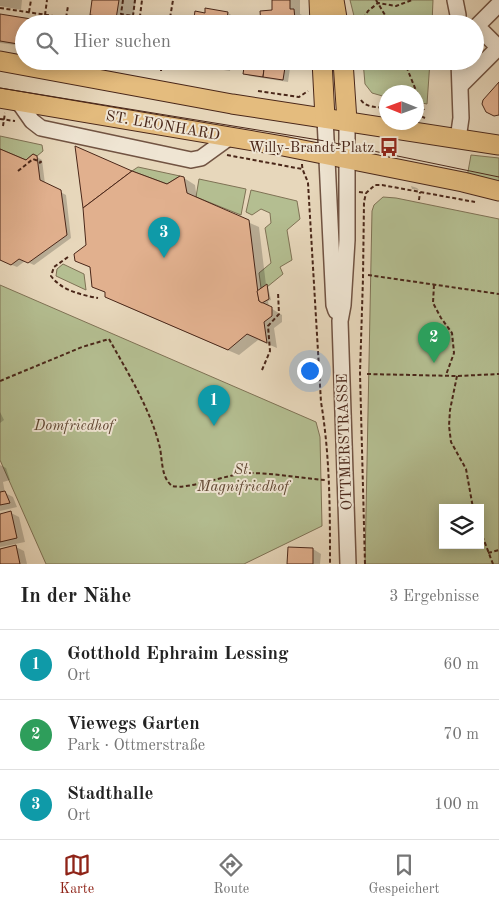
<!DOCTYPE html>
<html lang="de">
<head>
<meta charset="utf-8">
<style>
	:root { --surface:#fff; --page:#f2f2f2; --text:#222; --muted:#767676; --line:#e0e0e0; --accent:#8f2418 }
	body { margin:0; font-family:"Old Standard TT",serif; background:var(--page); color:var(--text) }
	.controls { position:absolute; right:15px; bottom:15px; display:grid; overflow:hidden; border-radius:0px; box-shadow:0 2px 12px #0003 }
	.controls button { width:45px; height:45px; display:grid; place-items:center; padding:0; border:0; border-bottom:1px solid var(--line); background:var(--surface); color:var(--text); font:25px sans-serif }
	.compass { position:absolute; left:379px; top:85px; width:45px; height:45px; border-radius:50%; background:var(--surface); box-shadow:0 2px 12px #0003; rotate:271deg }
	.you { position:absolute; left:309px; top:370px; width:18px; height:18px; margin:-12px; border:4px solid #fff; border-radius:50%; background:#1a73e8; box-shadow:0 0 0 8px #1a73e833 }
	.badge { display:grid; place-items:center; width:32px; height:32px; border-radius:50%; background:var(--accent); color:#fff; font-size:16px; font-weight:700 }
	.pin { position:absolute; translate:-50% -41px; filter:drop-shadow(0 1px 2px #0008) }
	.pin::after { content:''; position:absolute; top:26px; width:18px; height:15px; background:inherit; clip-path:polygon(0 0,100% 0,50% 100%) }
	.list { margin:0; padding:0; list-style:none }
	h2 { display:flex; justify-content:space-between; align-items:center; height:65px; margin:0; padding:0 20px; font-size:21px }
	h2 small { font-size:16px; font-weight:400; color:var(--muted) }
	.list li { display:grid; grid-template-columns:32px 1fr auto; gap:15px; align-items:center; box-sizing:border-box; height:70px; padding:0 20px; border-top:1px solid var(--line) }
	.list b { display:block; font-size:19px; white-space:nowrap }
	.list p { margin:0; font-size:16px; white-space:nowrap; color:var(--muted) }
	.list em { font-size:16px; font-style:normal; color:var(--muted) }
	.icon { flex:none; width:28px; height:28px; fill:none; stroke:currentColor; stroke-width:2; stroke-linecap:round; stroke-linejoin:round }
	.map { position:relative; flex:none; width:499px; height:564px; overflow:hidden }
	.search { position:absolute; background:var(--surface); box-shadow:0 2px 12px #0003; left:15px; right:15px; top:15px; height:55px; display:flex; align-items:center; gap:12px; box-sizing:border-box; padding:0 18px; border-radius:28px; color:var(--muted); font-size:19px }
	.sheet { height:275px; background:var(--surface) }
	nav { display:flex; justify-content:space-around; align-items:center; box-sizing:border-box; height:70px; border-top:1px solid var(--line); background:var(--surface); font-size:14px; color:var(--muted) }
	nav a { display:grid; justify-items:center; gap:2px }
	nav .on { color:var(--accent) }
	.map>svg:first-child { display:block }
	.green { fill:#b4be91; stroke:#7f7255; fill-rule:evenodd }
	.shadow { fill:#0003 }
	.building { fill:#e1b08e; stroke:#4a2719 }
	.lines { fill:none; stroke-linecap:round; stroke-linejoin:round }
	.minor-casing { stroke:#715342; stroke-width:18 }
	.major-casing { stroke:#4a2719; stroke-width:21 }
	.path { stroke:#4a2719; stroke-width:2; stroke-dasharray:4 2.5; stroke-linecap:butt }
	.minor { stroke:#efe5d3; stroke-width:15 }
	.major { stroke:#e4bc7e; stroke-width:19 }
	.tram { stroke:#4a2719; stroke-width:1 }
	.labels { text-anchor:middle; stroke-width:4; stroke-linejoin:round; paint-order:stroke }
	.street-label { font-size:15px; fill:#4a2719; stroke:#efe5d3 }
	.poi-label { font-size:15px; fill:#4a2719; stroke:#efe5d3; text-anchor:end }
	.park-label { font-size:15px; font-style:italic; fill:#5f4531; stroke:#efe5d3 }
</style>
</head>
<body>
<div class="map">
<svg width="499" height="564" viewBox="0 0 499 564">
	<rect width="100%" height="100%" fill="#e7d7bb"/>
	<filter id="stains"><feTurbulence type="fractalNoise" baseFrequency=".004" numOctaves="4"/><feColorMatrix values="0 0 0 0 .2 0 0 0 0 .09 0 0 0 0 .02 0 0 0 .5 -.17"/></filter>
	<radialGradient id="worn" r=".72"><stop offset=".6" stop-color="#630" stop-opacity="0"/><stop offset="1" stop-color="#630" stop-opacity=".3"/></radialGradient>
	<g class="green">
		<path d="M350 0H433L432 24H356Z"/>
		<path d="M363 61H430L427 104 417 102 416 92H386V97L372 93 365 84Z"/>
		<path d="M0 136 42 145 43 151 37 156 33 154 26 160 0 149Z"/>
		<path d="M471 155 499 158V184L467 177Z"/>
		<path d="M138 167 180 176 167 184 132 171Z"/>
		<path d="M199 179 246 189 241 215 196 197Z"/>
		<path d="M251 190 297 201 300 219 287 230 292 260 280 267 283 274 267 287 261 288 259 273 271 263 265 228 271 223 270 213 261 209 252 215 246 212Z"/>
		<path d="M383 197 396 198 499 219V564H365L372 211 374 205ZM443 508H480V545H443Z"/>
		<path d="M63 264 84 274 86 290 56 276 57 269Z"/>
		<path d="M0 285 316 422 320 437 322 526 244 564H46L0 460Z"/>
	</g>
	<g class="shadow">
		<path d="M0 0H22L21 10 0 6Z"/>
		<path d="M94 0H136L132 24 106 23 91 14Z"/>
		<path d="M273 0H300V14L304 16 305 24H262L273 12Z"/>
		<path d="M206 10 228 13 236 18 235 24H194L206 14Z"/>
		<path d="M0 16 50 23 51 24H24V46L0 43Z"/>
		<path d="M112 61H165L164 69Z"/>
		<path d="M189 61H231L230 71 197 66Z"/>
		<path d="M246 61H291L288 82 250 76 244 73Z"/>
		<path d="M0 150 26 161 37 157 42 160 45 184 66 195 71 238 34 265 25 261 17 267 0 260Z"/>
		<path d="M184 178 195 185 197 199 259 227 266 285 268 287 271 300 268 301 269 307 282 315V322L274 328 277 348 258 340 239 355 118 303 107 296 106 293 93 286 91 268 76 260 167 186Z"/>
		<path d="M411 186 417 188 419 190 412 189Z"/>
		<path d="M0 412 4 420 0 423Z"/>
		<path d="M0 465 6 468 10 480 3 482 5 493 13 497 17 507 0 511Z"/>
		<path d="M11 513 19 517 25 542 0 547V515Z"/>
		<path d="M16 547 24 551 27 564H0V550Z"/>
		<path d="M289 548 313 549 321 554 320 564H288Z"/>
	</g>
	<g class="building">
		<path d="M92 0H119L116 19 90 15Z"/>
		<path d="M272 0H290V9H294L295 19H291V24H261L260 11 272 10Z"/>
		<path d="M205 8 228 12 226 24H193L195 11 205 13Z"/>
		<path d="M0 14 50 22V24H24V45L0 41Z"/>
		<path d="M188 61H223L222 67Z"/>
		<path d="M245 61H265L263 77 243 74Z"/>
		<path d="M265 61H286L283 80 263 77Z"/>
		<path d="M499 82V115L494 116 486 112 482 104 483 100Z"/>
		<path d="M75 146 132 171 83 208Z"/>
		<path d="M0 149 26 160 33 154 37 156 40 180 61 190 67 235 28 263 19 259 11 265 0 260Z"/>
		<path d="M132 171 167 184 180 176 184 177 187 193 249 220 259 301 272 307V316L264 322 267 343 247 334 228 350 105 297V292L92 287 90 267 75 261 74 254 86 245 83 208Z"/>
		<path d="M267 284 269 299 262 303 259 301 257 291Z"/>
		<path d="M5 491 10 503 0 505V492Z"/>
		<path d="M11 511 17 538 0 542V514Z"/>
		<path d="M16 545 20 564H0V549Z"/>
		<path d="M288 547 313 548V564H287Z"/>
	</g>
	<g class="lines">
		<g class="minor-casing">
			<g id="minor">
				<path d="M455 0 458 15V24"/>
				<path d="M499 48 477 26 499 4"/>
				<path d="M461 85 499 47"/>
				<path d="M18 101 32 121 41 128 191 160 201 158 230 137"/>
				<path d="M325 118 334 305 336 311"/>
				<path d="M347 121V240L343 305 340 321 348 564"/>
				<path d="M458 139 461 118 459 61"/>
			</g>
		</g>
		<g class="major-casing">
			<g id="major">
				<path d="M319 0 320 24"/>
				<path d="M334 0 338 24"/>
				<path d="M0 61 232 104 499 145"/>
				<path d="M322 61 325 118"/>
				<path d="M343 61 347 121"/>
				<path d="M0 98 283 146 463 182 499 191"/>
			</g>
		</g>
		<g class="path">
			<path d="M123 0 121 14 133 16 135 0"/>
			<path d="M376 0 385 15 389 24"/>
			<path d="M0 8 107 24"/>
			<path d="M29 12 31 0"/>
			<path d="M45 15 47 0"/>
			<path d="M65 24 68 6"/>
			<path d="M139 24 142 0"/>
			<path d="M169 24 173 0"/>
			<path d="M360 24 368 11 378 3 396 6 412 0"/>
			<path d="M404 61 424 110"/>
			<path d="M161 71 162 61"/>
			<path d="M258 91 299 97 308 91"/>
			<path d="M361 100C366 108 378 107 386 108"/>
			<path d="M416 114 425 118"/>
			<path d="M0 119 15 121"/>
			<path d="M3 126 5 113"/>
			<path d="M227 155 302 169"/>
			<path d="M302 164C302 171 306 176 308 183L321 402C330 456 330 510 330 564"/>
			<path d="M18 171 33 159 41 162 38 164"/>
			<path d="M359 192 366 193 375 185H382L475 202"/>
			<path d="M419 200 420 192"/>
			<path d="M68 257 54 267 51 276C61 290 81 295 98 298"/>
			<path d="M368 275 499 294"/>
			<path d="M434 285 433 303 441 318 452 333 454 353 446 375"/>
			<path d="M262 370 270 351 268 326 279 314 278 292"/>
			<path d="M367 374 457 376 499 374"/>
			<path d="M457 376 450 410 449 426 451 442 466 469 473 508"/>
			<path d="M0 381 82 347 109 339C127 371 150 409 159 444 163 458 160 476 172 486 189 490 227 474 248 473 273 473 300 478 325 480"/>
			<path d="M480 530 493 564"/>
			<path d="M488 553 499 550"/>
			<path d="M365 564 360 373 363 278 364 202 366 193"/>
		</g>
		<use href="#minor" class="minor"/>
		<use href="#major" class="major"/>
		<path class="tram" d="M0 88 325 141 499 177"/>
	</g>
	<defs>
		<g id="bus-bare" transform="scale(1.5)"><path d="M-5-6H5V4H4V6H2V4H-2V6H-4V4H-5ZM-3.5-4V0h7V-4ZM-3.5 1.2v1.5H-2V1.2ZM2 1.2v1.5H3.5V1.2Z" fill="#8f2418" stroke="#efe5d3" stroke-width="2.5" paint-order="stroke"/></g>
	</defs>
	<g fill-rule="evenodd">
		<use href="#bus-bare" x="389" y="147"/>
	</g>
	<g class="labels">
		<g class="street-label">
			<text transform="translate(163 125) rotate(10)" y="5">ST. LEONHARD</text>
			<text transform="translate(344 442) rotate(-92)" y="5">OTTMERSTRASSE</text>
		</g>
		<g class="poi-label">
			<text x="374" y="152">Willy-Brandt-Platz</text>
		</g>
		<g class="park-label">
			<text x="74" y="430">Domfriedhof</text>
			<text x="243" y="474">St.<tspan x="243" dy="17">Magnifriedhof</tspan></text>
		</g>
	</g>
	<rect width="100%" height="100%" filter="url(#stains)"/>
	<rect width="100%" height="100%" fill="url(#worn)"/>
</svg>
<div class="controls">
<button><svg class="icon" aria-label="layers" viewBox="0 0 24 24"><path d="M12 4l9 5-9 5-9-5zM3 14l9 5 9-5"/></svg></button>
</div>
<svg class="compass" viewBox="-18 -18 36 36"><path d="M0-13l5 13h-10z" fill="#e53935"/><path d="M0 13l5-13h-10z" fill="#767676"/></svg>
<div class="you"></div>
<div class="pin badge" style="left:214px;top:426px;background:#0f9aa8">1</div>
<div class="pin badge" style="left:434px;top:363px;background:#2e9e5b">2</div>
<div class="pin badge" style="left:164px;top:258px;background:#0f9aa8">3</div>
<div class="search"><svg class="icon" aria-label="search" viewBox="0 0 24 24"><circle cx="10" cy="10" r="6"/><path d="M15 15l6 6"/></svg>Hier suchen</div>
</div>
<section class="sheet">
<h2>In der Nähe<small>3 Ergebnisse</small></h2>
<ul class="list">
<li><span class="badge" style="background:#0f9aa8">1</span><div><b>Gotthold Ephraim Lessing</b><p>Ort</p></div><em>60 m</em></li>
<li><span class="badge" style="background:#2e9e5b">2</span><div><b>Viewegs Garten</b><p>Park · Ottmerstraße</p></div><em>70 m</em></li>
<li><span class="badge" style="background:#0f9aa8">3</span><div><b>Stadthalle</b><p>Ort</p></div><em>100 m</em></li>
</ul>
</section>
<nav>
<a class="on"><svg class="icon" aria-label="map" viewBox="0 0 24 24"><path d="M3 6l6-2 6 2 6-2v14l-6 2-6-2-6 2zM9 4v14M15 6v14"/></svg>Karte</a>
<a><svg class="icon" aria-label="directions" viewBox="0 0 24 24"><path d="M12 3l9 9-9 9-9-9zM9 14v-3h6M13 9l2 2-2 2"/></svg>Route</a>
<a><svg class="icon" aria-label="saved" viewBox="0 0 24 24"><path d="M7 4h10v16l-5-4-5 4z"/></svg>Gespeichert</a>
</nav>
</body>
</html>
